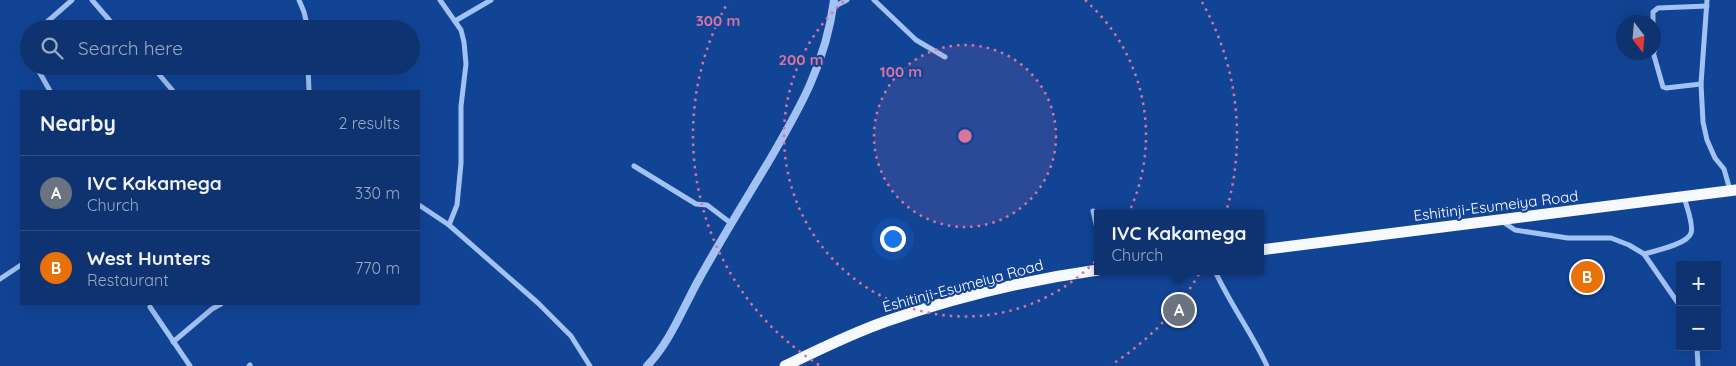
<!DOCTYPE html>
<html lang="en">
<head>
<meta charset="utf-8">
<style>
	:root { --surface:#0e3370; --page:#173b75; --text:#f1f3f6; --muted:#9baac3; --line:#2e4e83; --accent:#ffdb64 }
	body { margin:0; font-family:Quicksand,sans-serif; background:var(--page); color:var(--text) }
	.controls { position:absolute; right:15px; bottom:15px; display:grid; overflow:hidden; border-radius:0px; box-shadow:0 5px 20px #0002 }
	.controls button { width:45px; height:45px; display:grid; place-items:center; padding:0; border:0; border-bottom:1px solid var(--line); background:var(--surface); color:var(--text); font:25px sans-serif }
	.compass { position:absolute; left:1616px; top:15px; width:45px; height:45px; border-radius:50%; background:var(--surface); box-shadow:0 5px 20px #0002; rotate:164deg }
	.you { position:absolute; left:892px; top:238px; width:18px; height:18px; margin:-12px; border:4px solid #fff; border-radius:50%; background:#1a73e8; box-shadow:0 0 0 8px #1a73e833 }
	.badge { display:grid; place-items:center; width:32px; height:32px; border-radius:50%; background:var(--accent); color:#fff; font-size:16px; font-weight:700 }
	.pin { position:absolute; translate:-50% -50%; border:2px solid #fff; box-shadow:0 1px 5px #0006 }
	.popup { position:absolute; left:1094px; top:210px; width:170px; height:65px; box-sizing:border-box; display:grid; place-content:center; border-radius:0px; background:var(--surface); filter:drop-shadow(0 1px 4px #0005); font-size:16px; white-space:nowrap; color:var(--muted) }
	.popup b { font-size:19px; color:var(--text) }
	.popup::after { content:''; position:absolute; left:50%; top:100%; margin-left:-10px; border:10px solid transparent; border-top-color:var(--surface) }
	.list { margin:0; padding:0; list-style:none }
	h2 { display:flex; justify-content:space-between; align-items:center; height:65px; margin:0; padding:0 20px; font-size:21px }
	h2 small { font-size:16px; font-weight:400; color:var(--muted) }
	.list li { display:grid; grid-template-columns:32px 1fr auto; gap:15px; align-items:center; box-sizing:border-box; height:75px; padding:0 20px; border-top:1px solid var(--line) }
	.list b { display:block; font-size:19px; white-space:nowrap }
	.list p { margin:0; font-size:16px; white-space:nowrap; color:var(--muted) }
	.list em { font-size:16px; font-style:normal; color:var(--muted) }
	.icon { flex:none; width:28px; height:28px; fill:none; stroke:currentColor; stroke-width:2; stroke-linecap:round; stroke-linejoin:round }
	.map { position:relative; flex:none; width:1736px; height:366px; overflow:hidden }
	.search { position:absolute; background:var(--surface); box-shadow:0 5px 20px #0002; left:20px; top:20px; width:400px; height:55px; display:flex; align-items:center; gap:12px; box-sizing:border-box; padding:0 18px; border-radius:28px; color:var(--muted); font-size:19px }
	.panel { position:absolute; background:var(--surface); box-shadow:0 5px 20px #0002; left:20px; top:90px; width:400px; height:215px; border-radius:0px }
	.map>svg:first-child { display:block }
	.lines { fill:none; stroke-linecap:round; stroke-linejoin:round }
	.minor { stroke:#a2c2f3; stroke-width:5 }
	.tertiary { stroke:#a2c2f3; stroke-width:8 }
	.trunk { stroke:#f6faff; stroke-width:11 }
	.ring { fill:none; stroke:#da749d; stroke-width:2.5; stroke-dasharray:2.5 5 }
	.labels { text-anchor:middle; stroke-width:4.5; stroke-linejoin:round; paint-order:stroke }
	.street-label { font-size:15px; fill:#fff; stroke:#124496 }
	.centre { fill:#da749d; stroke:#124496; stroke-width:2.5 }
	.ring-label { font-size:15px; text-anchor:middle; font-weight:bold; fill:#da749d; stroke:#124496; stroke-width:4.5; stroke-linejoin:round; paint-order:stroke }
</style>
</head>
<body>
<div class="map">
<svg width="1736" height="366" viewBox="0 0 1736 366">
	<rect width="100%" height="100%" fill="#124496"/>
	<g class="lines">
		<g class="minor">
			<path d="M92 0 117 29"/>
			<path d="M299 0 304 12 308 29"/>
			<path d="M440 0 461 30 464 42 466 64 461 106V163L457 205 449 225"/>
			<path d="M874 0 916 40 945 57"/>
			<path d="M1707 0 1701 84 1703 122 1707 140 1715 158 1724 169 1730 190"/>
			<path d="M833 7 847 0"/>
			<path d="M455 21 491 0"/>
			<path d="M1653 22V12L1658 8 1707 6"/>
			<path d="M1654 25 1657 41 1654 52"/>
			<path d="M43 29 47 22 72 0"/>
			<path d="M1653 52 1663 87 1666 88 1701 84"/>
			<path d="M36 66 50 91"/>
			<path d="M152 66 173 91"/>
			<path d="M308 66 309 91"/>
			<path d="M634 166 696 204 707 205 732 224"/>
			<path d="M419 205 449 225 538 303 571 336 590 366"/>
			<path d="M1093 211 1098 233"/>
			<path d="M1503 222 1515 230 1568 238H1611L1629 245 1644 254 1680 306"/>
			<path d="M1644 254C1655 251 1688 244 1691 233 1694 225 1686 205 1684 197"/>
			<path d="M1215 271C1230 304 1252 333 1267 366"/>
			<path d="M0 279 21 265"/>
			<path d="M150 307 190 366"/>
			<path d="M173 342 212 309 221 304"/>
			<path d="M1697 347 1698 366"/>
			<path d="M249 366 250 365"/>
		</g>
		<path class="tertiary" d="M647 366C670 342 682 310 698 281 720 241 745 201 769 161 800 108 826 63 834 0"/>
		<g class="trunk">
			<path d="M1260 250 1736 190"/>
			<path d="M785 366C818 350 852 333 887 321 955 297 1026 280 1098 270"/>
		</g>
	</g>
	<circle cx="965" cy="136" r="91" fill="#da749d" fill-opacity=".12"/>
	<g class="ring">
		<circle cx="965" cy="136" r="91"/>
		<path d="M1085 0A181 181 0 1 1 845 0"/>
		<path d="M819 365A272 272 0 0 1 728 2M1202 2A272 272 0 0 1 1111 365"/>
	</g>
	<g class="labels">
		<g class="street-label">
			<text transform="translate(1496 206) rotate(-7)" y="5">Eshitinji-Esumeiya Road</text>
			<text transform="translate(963 286) rotate(-15)" y="5">Eshitinji-Esumeiya Road</text>
		</g>
	</g>
	<circle cx="965" cy="136" r="8" class="centre"/>
	<g class="ring-label">
		<text x="718" y="26">300 m</text>
		<text x="801" y="65">200 m</text>
		<text x="901" y="77">100 m</text>
	</g>
</svg>
<div class="controls">
<button>+</button>
<button>−</button>
</div>
<svg class="compass" viewBox="-18 -18 36 36"><path d="M0-13l5 13h-10z" fill="#e53935"/><path d="M0 13l5-13h-10z" fill="#9baac3"/></svg>
<div class="you"></div>
<div class="pin badge" style="left:1179px;top:310px;background:#6b7280">A</div>
<div class="popup"><b>IVC Kakamega</b>Church</div>
<div class="pin badge" style="left:1587px;top:277px;background:#e8710a">B</div>
<div class="search"><svg class="icon" aria-label="search" viewBox="0 0 24 24"><circle cx="10" cy="10" r="6"/><path d="M15 15l6 6"/></svg>Search here</div>
<section class="panel">
<h2>Nearby<small>2 results</small></h2>
<ul class="list">
<li><span class="badge" style="background:#6b7280">A</span><div><b>IVC Kakamega</b><p>Church</p></div><em>330 m</em></li>
<li><span class="badge" style="background:#e8710a">B</span><div><b>West Hunters</b><p>Restaurant</p></div><em>770 m</em></li>
</ul>
</section>
</div>
</body>
</html>
